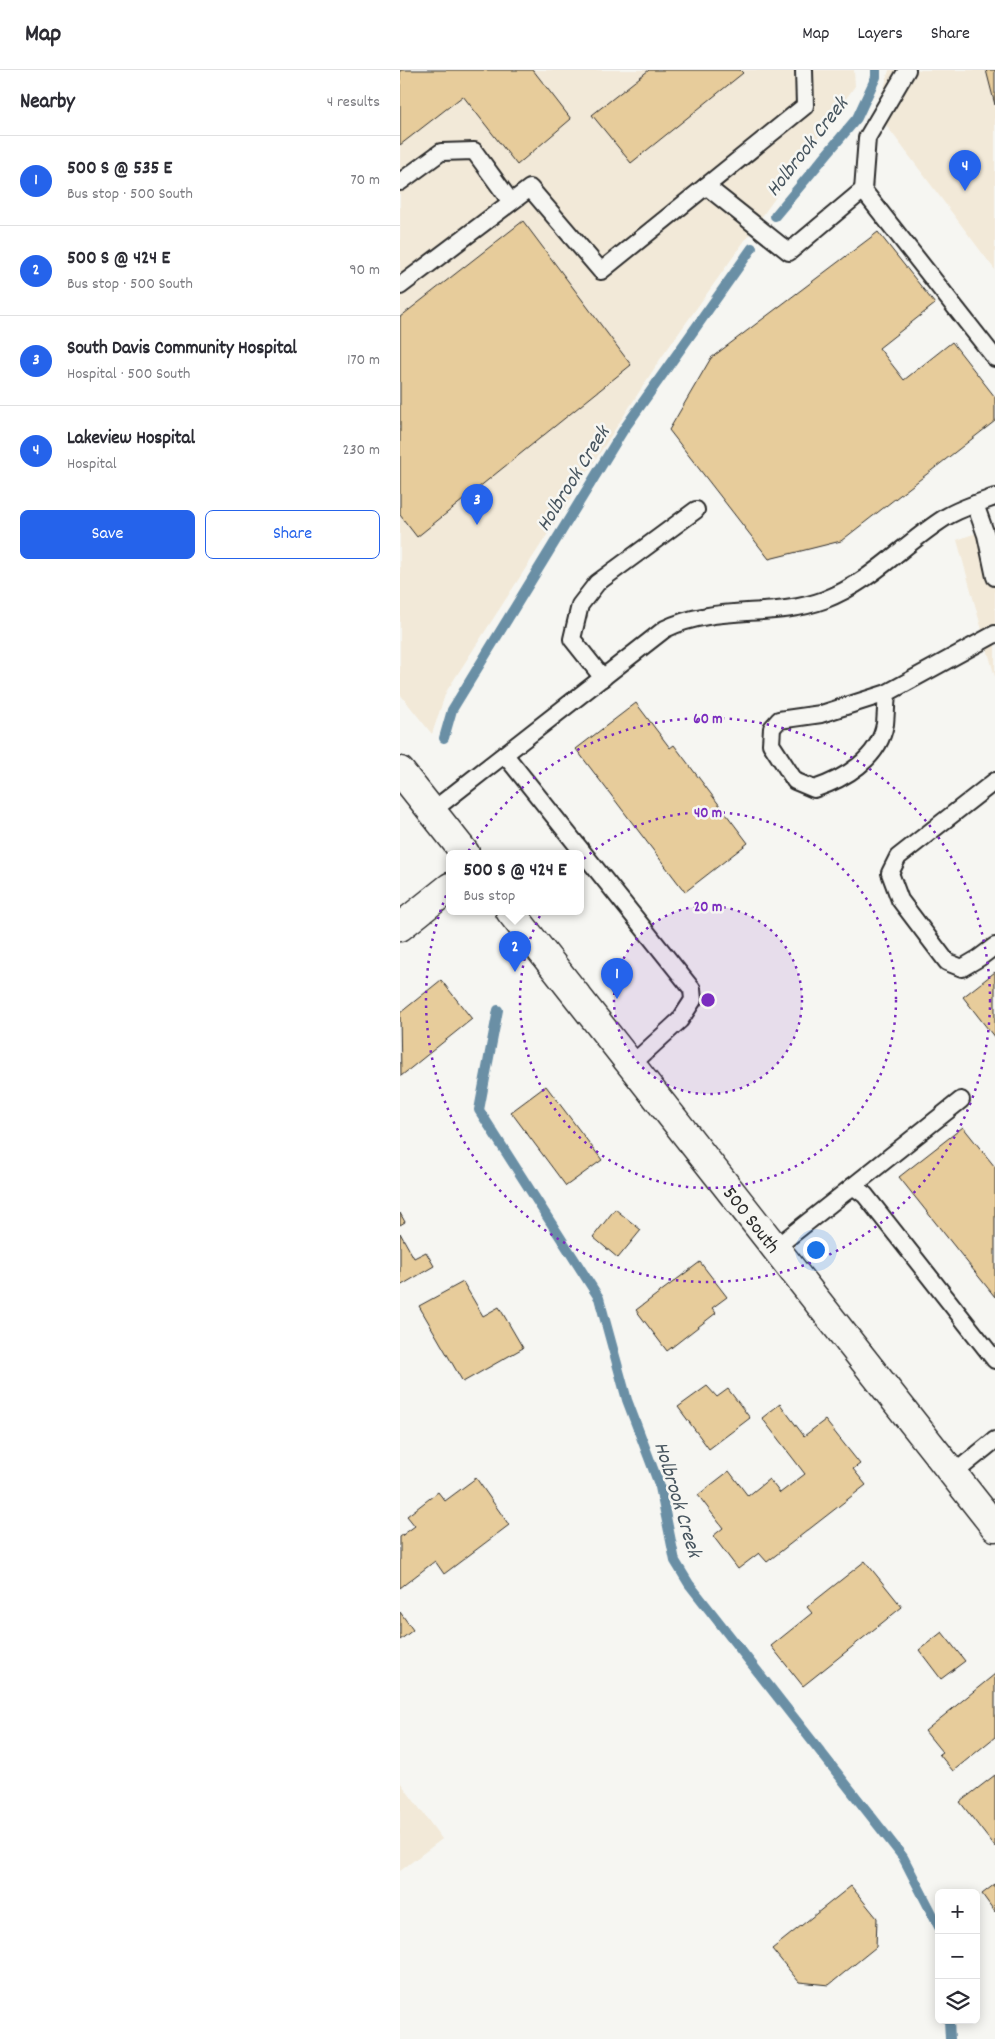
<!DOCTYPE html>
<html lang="en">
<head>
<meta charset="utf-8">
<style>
	:root { --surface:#fff; --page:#f2f2f3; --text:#2b2b33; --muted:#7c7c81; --line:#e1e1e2; --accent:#2563eb }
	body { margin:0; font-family:Dekko,sans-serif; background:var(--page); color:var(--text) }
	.controls { position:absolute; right:15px; bottom:15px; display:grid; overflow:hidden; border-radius:8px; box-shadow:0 2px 12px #0003 }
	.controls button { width:45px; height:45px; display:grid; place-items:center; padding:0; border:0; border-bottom:1px solid var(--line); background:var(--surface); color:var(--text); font:25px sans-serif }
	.you { position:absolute; left:415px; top:1179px; width:18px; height:18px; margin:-12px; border:4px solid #fff; border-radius:50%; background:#1a73e8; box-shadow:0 0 0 8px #1a73e833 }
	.badge { display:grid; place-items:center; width:32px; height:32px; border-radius:50%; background:var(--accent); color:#fff; font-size:16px; font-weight:700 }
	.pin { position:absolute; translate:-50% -41px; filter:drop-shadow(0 1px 2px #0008) }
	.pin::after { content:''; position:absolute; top:26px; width:18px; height:15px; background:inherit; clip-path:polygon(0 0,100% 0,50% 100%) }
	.popup { position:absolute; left:46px; top:780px; width:138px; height:65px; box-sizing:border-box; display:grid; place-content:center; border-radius:8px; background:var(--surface); filter:drop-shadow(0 1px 4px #0005); font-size:16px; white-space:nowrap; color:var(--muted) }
	.popup b { font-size:19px; color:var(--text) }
	.popup::after { content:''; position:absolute; left:50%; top:100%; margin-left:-10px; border:10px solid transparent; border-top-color:var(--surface) }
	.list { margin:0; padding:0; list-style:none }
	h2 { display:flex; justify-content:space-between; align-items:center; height:65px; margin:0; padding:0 20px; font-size:21px }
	h2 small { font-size:16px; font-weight:400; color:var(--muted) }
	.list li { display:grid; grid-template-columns:32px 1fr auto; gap:15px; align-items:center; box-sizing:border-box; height:90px; padding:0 20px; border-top:1px solid var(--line) }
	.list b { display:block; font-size:19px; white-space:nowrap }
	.list p { margin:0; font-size:16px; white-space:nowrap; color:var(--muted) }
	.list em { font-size:16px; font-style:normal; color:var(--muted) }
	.actions { display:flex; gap:10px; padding:15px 20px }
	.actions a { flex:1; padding:11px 0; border:1px solid var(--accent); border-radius:8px; text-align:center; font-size:18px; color:var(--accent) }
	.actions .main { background:var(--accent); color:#fff }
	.icon { flex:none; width:28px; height:28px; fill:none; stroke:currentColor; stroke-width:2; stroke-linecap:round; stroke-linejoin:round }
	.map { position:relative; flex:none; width:595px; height:1969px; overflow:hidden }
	header { display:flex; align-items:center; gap:30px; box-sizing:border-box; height:70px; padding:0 25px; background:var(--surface); border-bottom:1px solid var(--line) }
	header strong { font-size:24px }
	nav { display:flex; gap:28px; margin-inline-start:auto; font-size:18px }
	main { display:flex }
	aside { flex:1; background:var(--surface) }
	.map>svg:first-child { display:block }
	.built { fill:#f2e9d8 }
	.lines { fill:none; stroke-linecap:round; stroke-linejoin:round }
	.stream { stroke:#6b8fa5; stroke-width:10 }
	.building { fill:#e7cc9b; stroke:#2b2b2b }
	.service-casing { stroke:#2b2b2b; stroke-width:20 }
	.minor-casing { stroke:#2b2b2b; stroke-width:31 }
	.tertiary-casing { stroke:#2b2b2b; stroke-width:31 }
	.service { stroke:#f6f6f2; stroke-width:16 }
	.minor { stroke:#f6f6f2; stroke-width:28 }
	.tertiary { stroke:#f6f6f2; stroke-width:28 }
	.ring { fill:none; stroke:#7b2cbf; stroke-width:2.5; stroke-dasharray:2.5 5 }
	.labels { text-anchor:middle; stroke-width:5; stroke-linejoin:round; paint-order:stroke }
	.street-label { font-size:20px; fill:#2b2b2b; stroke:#f6f6f2 }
	.water-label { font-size:21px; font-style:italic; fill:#46545e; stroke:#f6f6f2 }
	.centre { fill:#7b2cbf; stroke:#f6f6f2; stroke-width:2.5 }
	.ring-label { font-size:15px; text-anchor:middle; font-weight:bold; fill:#7b2cbf; stroke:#f6f6f2; stroke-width:5; stroke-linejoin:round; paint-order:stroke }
</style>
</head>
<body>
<header>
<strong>Map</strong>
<nav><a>Map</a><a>Layers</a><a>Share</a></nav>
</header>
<main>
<aside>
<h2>Nearby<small>4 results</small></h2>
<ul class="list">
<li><span class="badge">1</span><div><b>500 S @ 535 E</b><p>Bus stop · 500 South</p></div><em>70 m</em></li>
<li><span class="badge">2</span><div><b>500 S @ 424 E</b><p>Bus stop · 500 South</p></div><em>90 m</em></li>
<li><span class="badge">3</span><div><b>South Davis Community Hospital</b><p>Hospital · 500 South</p></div><em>170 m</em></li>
<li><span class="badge">4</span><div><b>Lakeview Hospital</b><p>Hospital</p></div><em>230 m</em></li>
</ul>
<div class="actions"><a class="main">Save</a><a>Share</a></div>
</aside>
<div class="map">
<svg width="595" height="1969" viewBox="0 0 595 1969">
	<rect width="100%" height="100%" fill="#f6f6f2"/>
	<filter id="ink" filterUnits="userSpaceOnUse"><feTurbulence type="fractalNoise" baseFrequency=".02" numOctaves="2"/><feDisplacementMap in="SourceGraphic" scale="10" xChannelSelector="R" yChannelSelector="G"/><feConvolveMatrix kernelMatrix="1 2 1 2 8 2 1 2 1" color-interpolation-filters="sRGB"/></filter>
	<g filter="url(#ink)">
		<g class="built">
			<path d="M0 0H454L455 16 261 288 46 622 32 664 0 624Z"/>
			<path d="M489 0H595V200L477 43Z"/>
			<path d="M595 456V607L557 470Z"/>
			<path d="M0 1712 42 1769 0 1801Z"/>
		</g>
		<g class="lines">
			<g class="stream">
				<path d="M375 146 457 48 476 7V0"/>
				<path d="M44 668 52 640 224 359 352 178"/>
				<path d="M98 940 79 1040 199 1228 227 1330 260 1417 275 1491 289 1514 503 1787 539 1857"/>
				<path d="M549 1950 550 1969"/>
			</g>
		</g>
		<g class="building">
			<path d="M0 0H133L171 49 117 95 63 26 0 75Z"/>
			<path d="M249 0H340L343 3 231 93 192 45Z"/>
			<path d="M586 0H595V35Z"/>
			<path d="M123 151 231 295 17 467 0 445V247Z"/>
			<path d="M478 162 535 234 479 278 504 310 552 272 595 327V351L441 471 369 489 269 360 311 288Z"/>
			<path d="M236 633 270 678 274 675 348 773 285 822 176 679Z"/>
			<path d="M595 902V968L563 927Z"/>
			<path d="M41 910 72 949 1 1006 0 943Z"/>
			<path d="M146 1016 202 1090 166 1116 111 1042Z"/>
			<path d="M563 1057 595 1097V1227L499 1107Z"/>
			<path d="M215 1139 241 1160 218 1188 193 1167Z"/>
			<path d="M0 1143 5 1152 0 1155Z"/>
			<path d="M0 1163 14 1188 26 1182 34 1196 0 1216Z"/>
			<path d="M300 1192 327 1227 312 1238 316 1243 267 1281 236 1240Z"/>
			<path d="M63 1212 83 1246 99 1237 123 1278 63 1312 19 1236Z"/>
			<path d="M307 1316 317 1327 328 1319 350 1348 309 1379 278 1337Z"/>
			<path d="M380 1334 404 1366 425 1350 460 1394 453 1399 466 1415 367 1492 359 1483 338 1499 313 1466 323 1458 298 1425 329 1401 348 1426 369 1409 380 1423 405 1404 362 1348Z"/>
			<path d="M76 1408 109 1455 44 1504 35 1491 0 1518V1467L15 1456 7 1446 38 1422 45 1431Z"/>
			<path d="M465 1491 502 1537 403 1616 371 1576 412 1543 407 1537Z"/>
			<path d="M0 1542 13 1560 0 1570Z"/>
			<path d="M542 1562 565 1591 541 1609 519 1580Z"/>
			<path d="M595 1604V1667L553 1701 539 1684 542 1682 525 1661Z"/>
			<path d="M595 1705V1777L560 1732Z"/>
			<path d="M595 1814V1842L582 1824Z"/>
			<path d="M451 1816 477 1848 476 1877 429 1915 399 1912 372 1879Z"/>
		</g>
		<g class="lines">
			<g class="service-casing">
				<g id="service">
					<path d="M0 112 41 82 74 81 111 132"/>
					<path d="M306 116 389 182 463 120 595 288"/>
					<path d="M463 120 467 68 507 0"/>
					<path d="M0 216 130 118 201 201 405 36 404 0"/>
					<path d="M575 434 586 465 595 507"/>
					<path d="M203 608 172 569 180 535 197 513 296 440"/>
					<path d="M487 623C486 633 486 644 485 654 479 689 444 709 414 719L395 711 371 674 372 658 379 650 421 644 487 623 595 564"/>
					<path d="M105 685 292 919 293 930 280 950 231 995"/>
					<path d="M595 711 498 787 490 803 500 830 547 892 562 898 579 888 595 876"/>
					<path d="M32 741 265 559C315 534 373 549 424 530 473 511 503 474 546 447 561 438 578 433 595 427"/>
					<path d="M453 1116 561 1030"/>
					<path d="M375 1178 453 1116 465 1125 495 1163 595 1290"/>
					<path d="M553 1404 595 1370"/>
				</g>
			</g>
			<g class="minor-casing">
				<path id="minor" d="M0 857 50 817"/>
			</g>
			<g class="tertiary-casing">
				<g id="tertiary">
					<path d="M0 701 65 783"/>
					<path id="s1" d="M110 841 595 1457"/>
				</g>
			</g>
			<use href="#service" class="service"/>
			<use href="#minor" class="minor"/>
			<use href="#tertiary" class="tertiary"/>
		</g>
	</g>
	<circle cx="308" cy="930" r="94" fill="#7b2cbf" fill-opacity=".12"/>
	<g class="ring">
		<circle cx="308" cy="930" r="94"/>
		<circle cx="308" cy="930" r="188"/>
		<circle cx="308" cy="930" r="282"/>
	</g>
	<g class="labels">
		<g class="street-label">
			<text dy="7" stroke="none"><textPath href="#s1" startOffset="392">500 South</textPath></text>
		</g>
		<g class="water-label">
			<text transform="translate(406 76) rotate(-52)" y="7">Holbrook Creek</text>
			<text transform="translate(172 408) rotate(-58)" y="7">Holbrook Creek</text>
			<text transform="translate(279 1429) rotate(73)" y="7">Holbrook Creek</text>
		</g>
	</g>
	<circle cx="308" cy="930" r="8" class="centre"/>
	<g class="ring-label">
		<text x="308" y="653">60 m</text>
		<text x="308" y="747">40 m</text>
		<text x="308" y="841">20 m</text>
	</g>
</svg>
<div class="controls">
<button>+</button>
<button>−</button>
<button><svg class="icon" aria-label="layers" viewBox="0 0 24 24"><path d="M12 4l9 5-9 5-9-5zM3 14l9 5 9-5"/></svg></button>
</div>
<div class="you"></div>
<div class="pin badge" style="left:217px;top:929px">1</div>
<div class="pin badge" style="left:115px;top:902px">2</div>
<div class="popup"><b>500 S @ 424 E</b>Bus stop</div>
<div class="pin badge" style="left:77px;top:455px">3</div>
<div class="pin badge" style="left:565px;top:121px">4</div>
</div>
</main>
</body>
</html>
